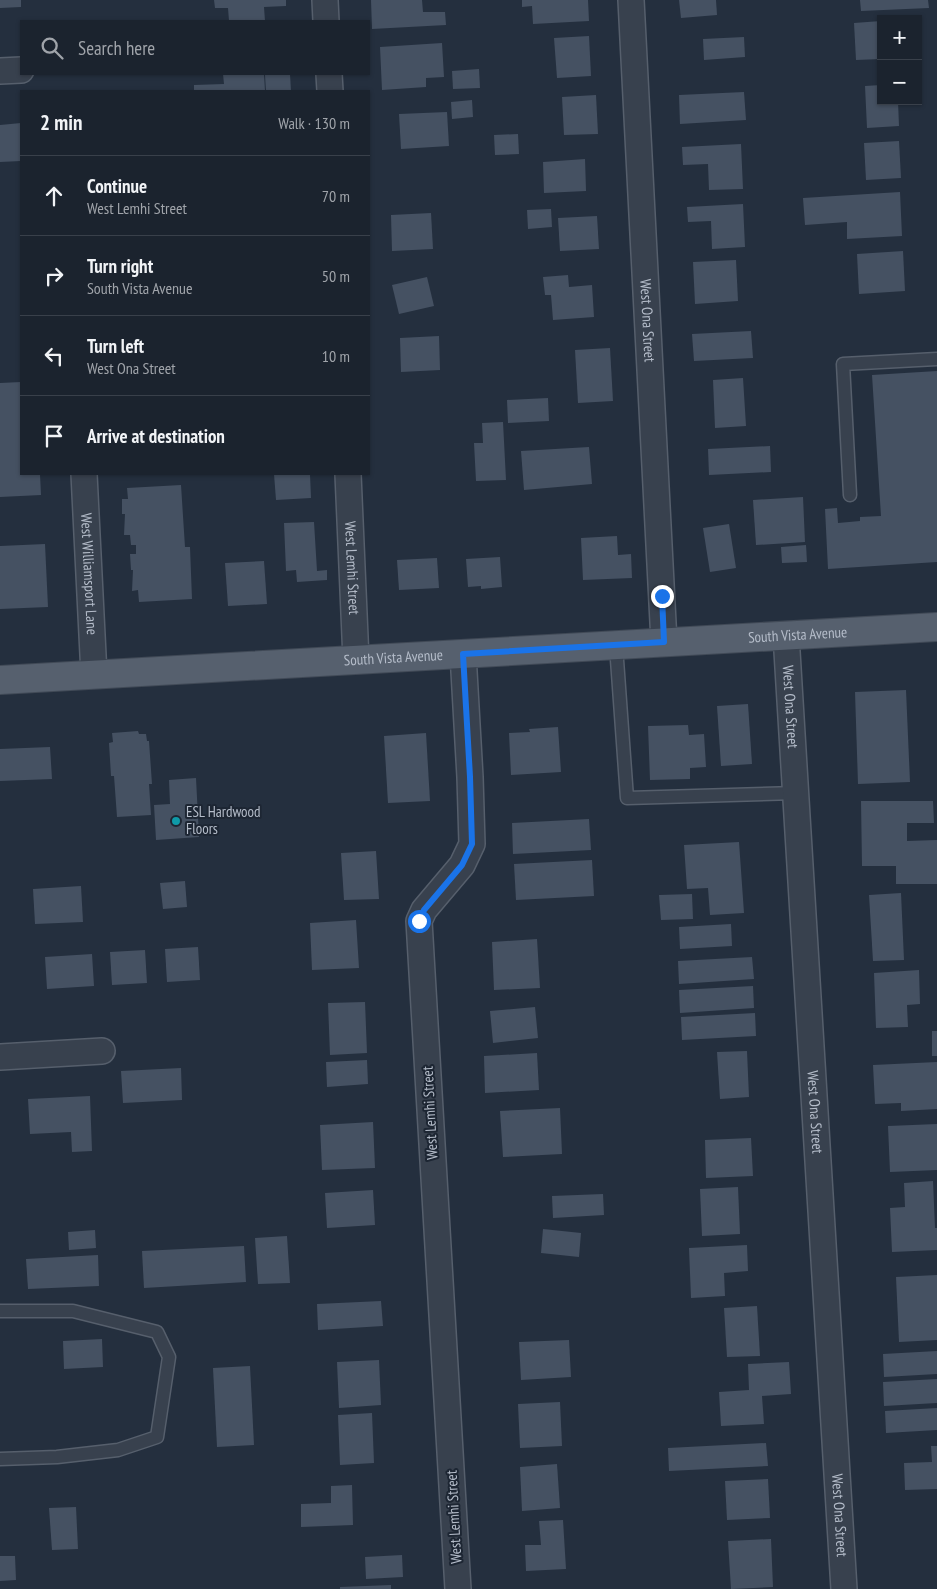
<!DOCTYPE html>
<html lang="en">
<head>
<meta charset="utf-8">
<style>
	:root { --surface:#1b232e; --page:#242b36; --text:#f1f3f6; --muted:#a0a4aa; --line:#39404a }
	body { margin:0; font-family:"PT Sans Narrow",sans-serif; background:var(--page); color:var(--text) }
	.controls { position:absolute; right:15px; top:15px; display:grid; overflow:hidden; border-radius:0px; box-shadow:0 1px 4px #0004 }
	.controls button { width:45px; height:45px; display:grid; place-items:center; padding:0; border:0; border-bottom:1px solid var(--line); background:var(--surface); color:var(--text); font:25px sans-serif }
	.stop { position:absolute; width:15px; height:15px; margin:-11px; border:4px solid #1a73e8; border-radius:50%; background:#fff }
	.stop.end { background:#1a73e8; border-color:#fff; box-shadow:0 1px 5px #0008 }
	.list { margin:0; padding:0; list-style:none }
	h2 { display:flex; justify-content:space-between; align-items:center; height:65px; margin:0; padding:0 20px; font-size:21px }
	h2 small { font-size:16px; font-weight:400; color:var(--muted) }
	.list li { display:grid; grid-template-columns:32px 1fr auto; gap:15px; align-items:center; box-sizing:border-box; height:80px; padding:0 20px; border-top:1px solid var(--line) }
	.list b { display:block; font-size:19px; white-space:nowrap }
	.list p { margin:0; font-size:16px; white-space:nowrap; color:var(--muted) }
	.list em { font-size:16px; font-style:normal; color:var(--muted) }
	.icon { flex:none; width:28px; height:28px; fill:none; stroke:currentColor; stroke-width:2; stroke-linecap:round; stroke-linejoin:round }
	.map { position:relative; flex:none; width:937px; height:1589px; overflow:hidden }
	.search { position:absolute; background:var(--surface); box-shadow:0 1px 4px #0004; left:20px; top:20px; width:350px; height:55px; display:flex; align-items:center; gap:12px; box-sizing:border-box; padding:0 18px; border-radius:0px; color:var(--muted); font-size:19px }
	.panel { position:absolute; background:var(--surface); box-shadow:0 1px 4px #0004; left:20px; top:90px; width:350px; height:385px; border-radius:0px }
	.map>svg:first-child { display:block }
	.building { fill:#455162 }
	.lines { fill:none; stroke-linecap:round; stroke-linejoin:round }
	.lane-casing { stroke:#565f6c; stroke-width:15 }
	.street-casing { stroke:#565f6c; stroke-width:28 }
	.primary-casing { stroke:#414a57; stroke-width:30 }
	.lane { stroke:#38414e; stroke-width:12 }
	.street { stroke:#38414e; stroke-width:25 }
	.primary { stroke:#56606e; stroke-width:28 }
	.route { stroke:#1a73e8; stroke-width:6 }
	.culture-dot { fill:#0f9aa8; stroke:#1d2633; stroke-width:2 }
	.labels { text-anchor:middle; stroke-width:4; stroke-linejoin:round; paint-order:stroke }
	.street-label { font-size:15px; fill:#b4bcc9; stroke:#1d2633 }
	.poi-label { font-size:15px; fill:#b4bcc9; stroke:#1d2633; text-anchor:start }
</style>
</head>
<body>
<div class="map">
<svg width="937" height="1589" viewBox="0 0 937 1589">
	<rect width="100%" height="100%" fill="#242f3e"/>
	<g class="building">
		<path d="M0 0H21V7L0 8Z"/>
		<path d="M214 0H286V6L264 7 265 21H229L228 8H215Z"/>
		<path d="M371 0H422L423 12H445L446 25 372 29Z"/>
		<path d="M522 0H588L589 21 533 24 532 6 522 7Z"/>
		<path d="M679 0H716L717 15 681 18Z"/>
		<path d="M860 0H928L929 8 861 11Z"/>
		<path d="M881 21V59L856 60 854 23Z"/>
		<path d="M589 36 591 76 557 78 554 38Z"/>
		<path d="M744 37 745 57 704 60 703 39Z"/>
		<path d="M442 43 444 77 426 78V87L382 90 380 47Z"/>
		<path d="M479 69 480 88 453 89 452 71Z"/>
		<path d="M223 74H264L265 91H194V85L224 84Z"/>
		<path d="M290 74 291 91H266L265 75Z"/>
		<path d="M881 85V101H898L899 126 867 128 865 86Z"/>
		<path d="M744 92 746 120 680 124 679 95Z"/>
		<path d="M596 95 598 134 564 135 562 97Z"/>
		<path d="M472 100 473 117 452 119 451 102Z"/>
		<path d="M447 112 449 146 401 149 399 114Z"/>
		<path d="M21 123V161L0 162V125Z"/>
		<path d="M518 134 519 154 495 155 494 135Z"/>
		<path d="M899 141 901 178 866 180 864 143Z"/>
		<path d="M741 144 743 189 709 190 708 164 683 165 682 147Z"/>
		<path d="M585 159 586 191 544 193 543 162Z"/>
		<path d="M900 192 902 236 847 239V222L805 225 803 198Z"/>
		<path d="M743 204 745 247 712 249 711 221 688 222 687 207Z"/>
		<path d="M551 209 552 227 528 229 527 210Z"/>
		<path d="M431 213 433 249 392 251 391 215Z"/>
		<path d="M597 216 599 249 560 251 558 218Z"/>
		<path d="M903 251 905 291 859 294 857 254Z"/>
		<path d="M736 260 738 301 695 304 693 262Z"/>
		<path d="M568 275 569 287 592 285 594 317 553 320 551 295H545L543 277Z"/>
		<path d="M427 277 434 306 399 314 392 285Z"/>
		<path d="M751 331 753 358 694 361 692 334Z"/>
		<path d="M439 336 440 370 401 372 400 338Z"/>
		<path d="M610 348 613 401 578 403 575 350Z"/>
		<path d="M937 371V562L828 569 825 509 837 508 838 523 860 521V517L881 516 872 375Z"/>
		<path d="M743 378 746 426 715 428 713 380Z"/>
		<path d="M21 382V474H40L41 495 0 497V383Z"/>
		<path d="M548 398 549 421 508 423 507 400Z"/>
		<path d="M503 422 506 480 476 481 474 443H483L482 423Z"/>
		<path d="M770 446 771 472 709 475 708 449Z"/>
		<path d="M589 447 592 484 524 490 521 451Z"/>
		<path d="M274 474H310L311 498 276 500Z"/>
		<path d="M181 485 185 547H190L192 599 139 602 138 590 132 591 133 570H131L130 554H136V545H131L130 535H124L125 514H122V499H128L127 488Z"/>
		<path d="M803 497 805 542 756 545 753 500Z"/>
		<path d="M314 522 317 571 327 570V580L297 582 296 570 286 571 284 523Z"/>
		<path d="M729 524 736 568 710 572 703 528Z"/>
		<path d="M617 536 618 555 631 554 632 578 583 580 581 538Z"/>
		<path d="M45 544 48 607 0 609V546Z"/>
		<path d="M806 545 807 562 782 563 781 547Z"/>
		<path d="M500 557 502 587 481 589V586L468 587 466 559Z"/>
		<path d="M437 558 439 588 399 590 397 560Z"/>
		<path d="M264 561 267 604 228 606 225 563Z"/>
		<path d="M906 690 910 782 858 784 855 692Z"/>
		<path d="M748 704 752 764 721 766 717 706Z"/>
		<path d="M688 725 689 735 704 734 706 767 690 768V779L650 780 648 726Z"/>
		<path d="M558 727 561 772 511 775 509 733 530 732 529 729Z"/>
		<path d="M138 731 139 734H146L147 741H149L152 784H149L151 815 117 817 114 776H111L109 743 113 742 112 733Z"/>
		<path d="M426 733 430 801 388 803 384 736Z"/>
		<path d="M50 747 52 779 0 781V749Z"/>
		<path d="M196 778 199 837 156 840 154 805 170 804 169 780Z"/>
		<path d="M861 801H933L934 823H907V841L937 840V884H896V866H862Z"/>
		<path d="M589 819 591 850 513 854 512 823Z"/>
		<path d="M739 842 744 913 710 915 708 888 687 889 684 845Z"/>
		<path d="M376 851 379 899 344 900 341 853Z"/>
		<path d="M592 860 594 896 516 900 514 864Z"/>
		<path d="M185 881 187 907 163 909 160 883Z"/>
		<path d="M81 886 83 922 35 924 33 889Z"/>
		<path d="M901 893 904 960 873 961 869 895Z"/>
		<path d="M692 894 693 919 661 920 659 895Z"/>
		<path d="M356 920 359 968 312 970 310 923Z"/>
		<path d="M731 924 732 946 680 949 679 927Z"/>
		<path d="M537 939 540 988 494 990 492 942Z"/>
		<path d="M198 947 200 980 167 982 165 949Z"/>
		<path d="M145 950 147 983 112 985 110 952Z"/>
		<path d="M92 954 94 986 47 989 45 957Z"/>
		<path d="M752 957 754 979 679 984 678 961Z"/>
		<path d="M919 970 920 1004 907 1005 908 1027 876 1028 874 973Z"/>
		<path d="M753 986 754 1008 680 1013 679 990Z"/>
		<path d="M365 1002 367 1053 330 1055 328 1003Z"/>
		<path d="M535 1007 538 1038 493 1043 490 1011Z"/>
		<path d="M755 1013 756 1036 682 1040 681 1017Z"/>
		<rect x="932" y="1031" width="5" height="25"/>
		<path d="M747 1051 749 1097 720 1099 717 1052Z"/>
		<path d="M537 1053 539 1090 485 1093 484 1056Z"/>
		<path d="M367 1060 368 1084 327 1087 326 1062Z"/>
		<path d="M937 1062V1109L901 1111V1103L875 1104 873 1065Z"/>
		<path d="M181 1068 182 1100 123 1103 121 1071Z"/>
		<path d="M90 1096 92 1151 72 1152 71 1132 30 1134 28 1099Z"/>
		<path d="M560 1108 562 1154 503 1157 500 1111Z"/>
		<path d="M373 1122 375 1168 322 1170 320 1125Z"/>
		<path d="M937 1124V1170L890 1172 888 1126Z"/>
		<path d="M751 1138 753 1176 706 1178 705 1140Z"/>
		<path d="M933 1181 935 1228H937V1250L892 1252 890 1208 905 1207 904 1183Z"/>
		<path d="M738 1187 740 1234 702 1236 700 1189Z"/>
		<path d="M373 1190 375 1225 327 1228 325 1193Z"/>
		<path d="M603 1194 604 1215 553 1218 552 1196Z"/>
		<path d="M543 1229 581 1233 579 1257 541 1253Z"/>
		<path d="M95 1230 96 1248 69 1250 68 1232Z"/>
		<path d="M287 1236 290 1283 258 1284 255 1238Z"/>
		<path d="M747 1245 748 1271 724 1273 725 1296 691 1298 689 1248Z"/>
		<path d="M244 1246 246 1282 144 1288 142 1251Z"/>
		<path d="M98 1255 99 1286 28 1289 26 1259Z"/>
		<path d="M937 1275V1340L899 1342 896 1277Z"/>
		<path d="M381 1301 383 1326 318 1330 317 1304Z"/>
		<path d="M757 1306 760 1356 727 1357 724 1308Z"/>
		<path d="M102 1339 103 1367 64 1369 63 1341Z"/>
		<path d="M569 1340 571 1377 521 1380 519 1342Z"/>
		<path d="M937 1351V1374L884 1377 883 1354Z"/>
		<path d="M379 1360 381 1405 339 1408 337 1362Z"/>
		<path d="M789 1362 791 1394 762 1396 764 1424 721 1426 719 1392 749 1390 748 1364Z"/>
		<path d="M250 1366 254 1445 217 1447 213 1368Z"/>
		<path d="M937 1379V1403L884 1406 883 1382Z"/>
		<path d="M560 1402 562 1446 520 1448 518 1404Z"/>
		<path d="M937 1408V1430L886 1433 885 1411Z"/>
		<path d="M372 1413 374 1463 340 1465 338 1415Z"/>
		<path d="M766 1443 768 1466 669 1471 668 1448Z"/>
		<path d="M931 1446H937V1489L905 1490 904 1463 932 1462Z"/>
		<path d="M557 1464 560 1508 522 1511 520 1467Z"/>
		<path d="M768 1479 770 1518 727 1520 725 1481Z"/>
		<path d="M352 1485 353 1525 301 1527V1504L331 1503V1486Z"/>
		<path d="M76 1507 78 1549 52 1550 49 1508Z"/>
		<path d="M563 1520 566 1569 526 1571 525 1545H541L539 1521Z"/>
		<path d="M771 1539 773 1587 731 1589 728 1541Z"/>
		<path d="M402 1555 403 1577 366 1579 365 1557Z"/>
		<path d="M0 1556H15L16 1580 0 1581Z"/>
		<path d="M391 1585V1589H340V1587Z"/>
	</g>
	<g class="lines">
		<g class="lane-casing">
			<g id="lane">
				<path d="M850 495 843 364 937 359"/>
				<path d="M616 646 627 798 796 793"/>
				<path d="M0 1311H73L157 1332 169 1357 157 1437 118 1450 57 1457 0 1459"/>
			</g>
		</g>
		<g class="street-casing">
			<g id="street">
				<path d="M325 0 326 21"/>
				<path id="s1" d="M631 0 664 642"/>
				<path d="M0 71 21 70"/>
				<path d="M329 74 330 91"/>
				<path id="s2" d="M84 474 94 675"/>
				<path id="s3" d="M348 474 356 660"/>
				<path id="s4" d="M786 635 844 1589"/>
				<path d="M0 1057 102 1051"/>
				<path d="M458 1589 419 921 424 910 462 865 472 844 470 777 463 654"/>
			</g>
		</g>
		<g class="primary-casing">
			<g id="primary">
				<path id="s5" d="M0 680 937 627"/>
			</g>
		</g>
		<use href="#lane" class="lane"/>
		<use href="#street" class="street"/>
		<use href="#primary" class="primary"/>
	</g>
	<g class="lines">
		<path class="route" d="M419 921 424 910 462 865 472 844 470 777 463 654 664 642 662 596"/>
	</g>
	<circle class="culture-dot" cx="176" cy="821" r="5"/>
	<g class="labels">
		<g class="street-label">
			<text dy="5" stroke="none"><textPath href="#s1" startOffset="321">West Ona Street</textPath></text>
			<text dy="5" stroke="none"><textPath href="#s3" startOffset="94">West Lemhi Street</textPath></text>
			<text dy="5" stroke="none"><textPath href="#s2" startOffset="100">West Williamsport Lane</textPath></text>
			<text dy="5" stroke="none"><textPath href="#s5" startOffset="799">South Vista Avenue</textPath></text>
			<text dy="5" stroke="none"><textPath href="#s5" startOffset="394">South Vista Avenue</textPath></text>
			<text dy="5" stroke="none"><textPath href="#s4" startOffset="72">West Ona Street</textPath></text>
			<text dy="5" stroke="none"><textPath href="#s4" startOffset="478">West Ona Street</textPath></text>
			<text transform="translate(430 1113) rotate(-93)" y="5">West Lemhi Street</text>
			<text dy="5" stroke="none"><textPath href="#s4" startOffset="882">West Ona Street</textPath></text>
			<text transform="translate(454 1517) rotate(-93)" y="5">West Lemhi Street</text>
		</g>
		<g class="poi-label">
			<text x="186" y="817">ESL Hardwood<tspan x="186" dy="17">Floors</tspan></text>
		</g>
	</g>
</svg>
<div class="controls">
<button>+</button>
<button>−</button>
</div>
<div class="stop" style="left:419px;top:921px"></div>
<div class="stop end" style="left:662px;top:596px"></div>
<div class="search"><svg class="icon" aria-label="search" viewBox="0 0 24 24"><circle cx="10" cy="10" r="6"/><path d="M15 15l6 6"/></svg>Search here</div>
<section class="panel">
<h2>2 min<small>Walk · 130 m</small></h2>
<ul class="list">
<li><svg class="icon" aria-label="ahead" viewBox="0 0 24 24"><path d="M12 20V5M6 11l6-6 6 6"/></svg><div><b>Continue</b><p>West Lemhi Street</p></div><em>70 m</em></li>
<li><svg class="icon" aria-label="right" viewBox="0 0 24 24"><path d="M7 20v-9h11M14 6l5 5-5 5"/></svg><div><b>Turn right</b><p>South Vista Avenue</p></div><em>50 m</em></li>
<li><svg class="icon" aria-label="left" viewBox="0 0 24 24"><path d="M17 20v-9H6M10 6l-5 5 5 5"/></svg><div><b>Turn left</b><p>West Ona Street</p></div><em>10 m</em></li>
<li><svg class="icon" aria-label="arrive" viewBox="0 0 24 24"><path d="M6 21V4h12l-3 4 3 4H6"/></svg><div><b>Arrive at destination</b></div></li>
</ul>
</section>
</div>
</body>
</html>
